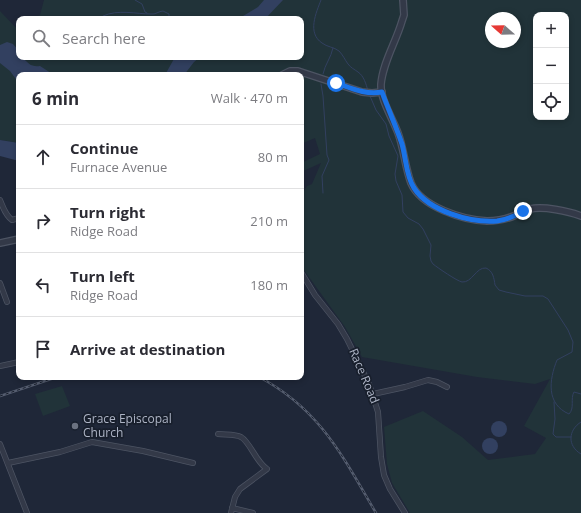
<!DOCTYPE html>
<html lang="en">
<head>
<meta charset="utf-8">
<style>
	:root { --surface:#fff; --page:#f2f2f3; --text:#2b2b33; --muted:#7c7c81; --line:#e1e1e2 }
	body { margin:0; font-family:"Open Sans",sans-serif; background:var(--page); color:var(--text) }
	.controls { position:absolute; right:12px; top:12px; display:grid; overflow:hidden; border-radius:8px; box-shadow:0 2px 6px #0003 }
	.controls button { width:36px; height:36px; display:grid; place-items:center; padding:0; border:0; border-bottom:1px solid var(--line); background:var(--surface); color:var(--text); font:20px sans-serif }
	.compass { position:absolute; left:485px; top:12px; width:36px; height:36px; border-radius:50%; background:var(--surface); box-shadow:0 2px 6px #0003; rotate:290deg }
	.stop { position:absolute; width:12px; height:12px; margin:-9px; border:3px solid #1a73e8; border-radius:50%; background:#fff }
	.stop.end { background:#1a73e8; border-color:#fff; box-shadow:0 1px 4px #0008 }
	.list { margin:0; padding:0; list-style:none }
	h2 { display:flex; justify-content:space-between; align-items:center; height:52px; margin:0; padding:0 16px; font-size:17px }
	h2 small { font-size:13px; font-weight:400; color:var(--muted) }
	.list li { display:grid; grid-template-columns:26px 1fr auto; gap:12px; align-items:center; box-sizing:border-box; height:64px; padding:0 16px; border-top:1px solid var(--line) }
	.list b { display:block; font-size:15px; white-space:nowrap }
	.list p { margin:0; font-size:13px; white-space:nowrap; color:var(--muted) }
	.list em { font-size:13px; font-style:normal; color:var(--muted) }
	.icon { flex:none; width:22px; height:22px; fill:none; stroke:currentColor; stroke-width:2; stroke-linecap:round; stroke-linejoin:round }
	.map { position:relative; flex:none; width:581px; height:513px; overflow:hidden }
	.search { position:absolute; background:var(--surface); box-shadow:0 2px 6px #0003; left:16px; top:16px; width:288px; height:44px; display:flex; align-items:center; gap:10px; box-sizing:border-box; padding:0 14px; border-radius:8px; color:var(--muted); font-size:15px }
	.panel { position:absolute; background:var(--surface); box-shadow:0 2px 6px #0003; left:16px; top:72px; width:288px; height:308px; border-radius:8px }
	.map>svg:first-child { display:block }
	.green { fill:#213339; fill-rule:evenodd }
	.water { fill:#324060 }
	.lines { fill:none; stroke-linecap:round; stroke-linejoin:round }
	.stream { stroke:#324060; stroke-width:1 }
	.minor-casing { stroke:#4d5463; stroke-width:6 }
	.tertiary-casing { stroke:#4d5463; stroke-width:8 }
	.minor { stroke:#333948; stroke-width:4.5 }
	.tertiary { stroke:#333948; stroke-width:5.5 }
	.rail-casing { stroke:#555d6f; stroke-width:2.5 }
	.rail { stroke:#181f2c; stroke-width:1; stroke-dasharray:3; stroke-linecap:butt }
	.route { stroke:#1a73e8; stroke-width:5 }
	.worship-dot { fill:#6b7280; stroke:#181f2c; stroke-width:1.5 }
	.labels { text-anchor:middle; stroke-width:3.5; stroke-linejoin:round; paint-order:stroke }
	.street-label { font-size:12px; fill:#adb4c5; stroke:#181f2c }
	.poi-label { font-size:12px; fill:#adb4c5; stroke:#181f2c; text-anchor:start }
</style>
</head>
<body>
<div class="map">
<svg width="581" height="513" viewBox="0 0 581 513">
	<rect width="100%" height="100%" fill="#1f2738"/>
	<g class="green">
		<path d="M44 0H581V513H410L392 483 387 464 384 427 423 411 462 437 488 460 535 454 546 438 524 426 550 379 535 384 477 377 362 357 345 327 301 266V196L307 186 312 184 321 163 301 172V163L320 154 315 138 301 144V75H19V143L0 140V11L19 31V57H301V19H32L40 15ZM536 15H566V117H536ZM491 18H515V42H491Z"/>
		<path d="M62 386 70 406 43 416 35 394Z"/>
	</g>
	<g class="water">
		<path d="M264 0H283L265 19H238L258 7Z"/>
		<path d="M7 42 13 44 19 51V57H22C29 64 31 67 40 66L54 75H19L18 82 10 71 0 63V45Z"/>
		<path d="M175 57H200L194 62 184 75H165Z"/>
		<path d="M0 140 19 143V161L0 156Z"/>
		<circle cx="499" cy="429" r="8"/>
		<circle cx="490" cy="446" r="8"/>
	</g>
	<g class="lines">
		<g class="stream">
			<path d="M135 0 142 4 145 12 147 13"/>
			<path d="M321 0C316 13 307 33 322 43 327 47 334 47 339 51 343 55 345 60 348 64 351 68 354 69 358 72 364 76 366 84 368 91"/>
			<path d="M103 16C118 9 136 14 151 14 155 15 159 11 163 11L169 14V19"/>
			<path d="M323 74C325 64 331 58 333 48"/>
			<path d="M321 84 323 96 327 155 329 160 322 176 323 193"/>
			<path d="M370 96 376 110 386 124 389 136 398 156 395 174 396 181 402 195 403 212 408 218 419 224 423 229 431 245 430 256 431 261 433 264C438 268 457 281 462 282 472 283 476 267 486 268 493 271 494 278 495 285L499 290 506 292 525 296H543L548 299 568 330 573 342 572 352 557 360C549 380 546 404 569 414 575 408 570 399 574 392L581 394"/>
			<path d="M554 402 555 419 553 434 556 437H571"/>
			<path d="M581 422C568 430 567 446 581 454"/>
		</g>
		<g class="minor-casing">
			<g id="minor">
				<path d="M0 200C3 207 5 215 12 220L19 218"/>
				<path d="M301 272 315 295 338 324 347 339 369 384 378 412 381 457 384 475 390 489 405 513"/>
				<path d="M0 283 7 302"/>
				<path d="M0 366 19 362"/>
				<path d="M373 394 405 387 428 380 437 382 447 387"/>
				<path d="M218 434C225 435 235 434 241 437 250 442 256 462 267 469L240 489 235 497 231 513"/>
				<path d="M0 444 27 513"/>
				<path d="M8 463 60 452 92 442 143 451 193 463"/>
				<path d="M232 508 253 513"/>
			</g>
		</g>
		<g class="tertiary-casing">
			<g id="tertiary">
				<path d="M403 0 404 15 402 21C396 42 383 62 381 84 380 99 393 119 398 133 404 149 405 167 411 183 421 207 463 220 487 221 497 221 507 219 516 215 521 213 525 210 530 209 543 206 568 211 581 216"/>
				<path d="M282 75 290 71H298L362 92 372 93 382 92"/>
				<path d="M0 243 19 239"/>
			</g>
		</g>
		<use href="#minor" class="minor"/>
		<use href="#tertiary" class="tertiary"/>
		<g class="rail-casing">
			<g id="rail">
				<path d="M259 377C320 409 343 457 376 513"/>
				<path d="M0 396 57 377"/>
			</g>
		</g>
		<use href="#rail" class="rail"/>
	</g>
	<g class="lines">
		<path class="route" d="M336 83C351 88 365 95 382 92 388 109 396 126 402 144 406 158 406 176 414 188 429 211 470 223 497 221 506 220 515 216 523 211"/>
	</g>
	<circle class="worship-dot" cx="75" cy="426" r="4"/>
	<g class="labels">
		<g class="street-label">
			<text transform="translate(364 376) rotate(67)" y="4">Race Road</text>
		</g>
		<g class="poi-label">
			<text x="83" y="423">Grace Episcopal<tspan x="83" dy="14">Church</tspan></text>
		</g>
	</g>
</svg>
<div class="controls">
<button>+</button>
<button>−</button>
<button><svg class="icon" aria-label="locate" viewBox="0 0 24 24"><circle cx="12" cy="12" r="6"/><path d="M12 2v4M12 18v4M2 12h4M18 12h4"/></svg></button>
</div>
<svg class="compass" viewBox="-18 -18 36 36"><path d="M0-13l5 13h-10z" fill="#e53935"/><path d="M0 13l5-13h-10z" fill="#7c7c81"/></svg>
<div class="stop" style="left:336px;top:83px"></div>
<div class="stop end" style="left:523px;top:211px"></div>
<div class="search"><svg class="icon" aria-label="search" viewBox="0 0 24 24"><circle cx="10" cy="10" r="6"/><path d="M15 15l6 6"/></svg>Search here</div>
<section class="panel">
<h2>6 min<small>Walk · 470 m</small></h2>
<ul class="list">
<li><svg class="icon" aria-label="ahead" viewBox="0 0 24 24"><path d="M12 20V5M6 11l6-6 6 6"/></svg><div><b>Continue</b><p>Furnace Avenue</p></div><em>80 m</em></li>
<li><svg class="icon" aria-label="right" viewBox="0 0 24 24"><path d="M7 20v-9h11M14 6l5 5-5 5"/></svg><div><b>Turn right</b><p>Ridge Road</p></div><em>210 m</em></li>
<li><svg class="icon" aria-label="left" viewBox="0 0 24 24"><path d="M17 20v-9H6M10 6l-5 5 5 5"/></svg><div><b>Turn left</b><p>Ridge Road</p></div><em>180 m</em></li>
<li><svg class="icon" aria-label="arrive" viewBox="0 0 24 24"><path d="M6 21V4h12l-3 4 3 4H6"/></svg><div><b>Arrive at destination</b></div></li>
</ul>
</section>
</div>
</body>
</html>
